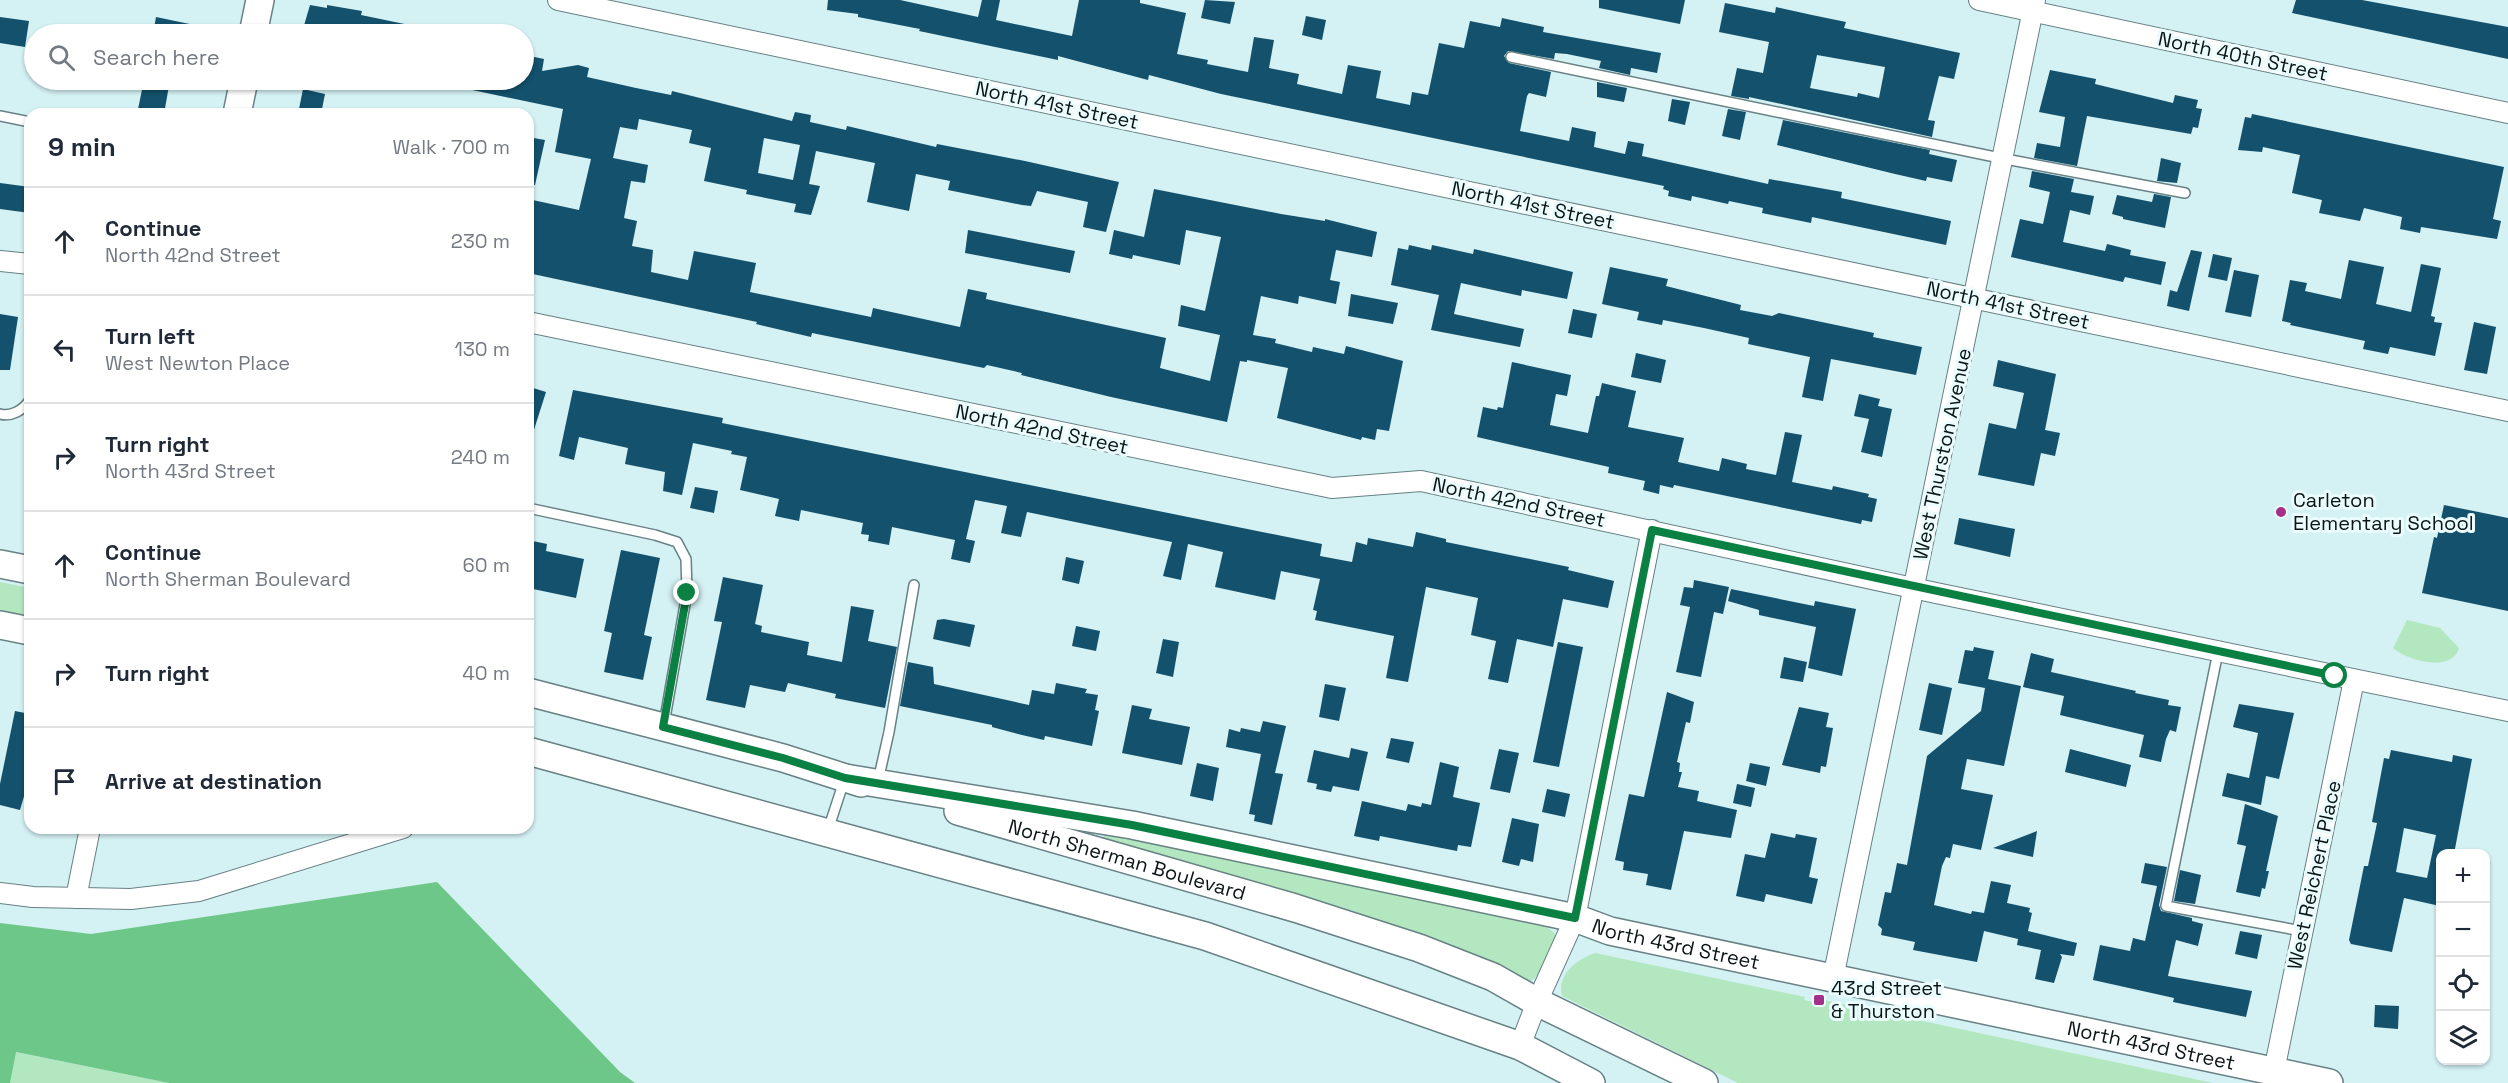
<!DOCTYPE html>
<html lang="en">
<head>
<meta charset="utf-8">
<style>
	:root { --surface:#fff; --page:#f6f6f7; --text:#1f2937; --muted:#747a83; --line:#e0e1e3 }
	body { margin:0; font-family:"Space Grotesk",sans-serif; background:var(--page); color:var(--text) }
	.controls { position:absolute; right:18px; bottom:18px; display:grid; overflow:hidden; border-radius:12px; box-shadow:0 2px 4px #0004 }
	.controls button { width:54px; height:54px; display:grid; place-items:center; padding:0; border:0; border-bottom:2px solid var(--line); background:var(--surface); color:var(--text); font:30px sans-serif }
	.stop { position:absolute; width:18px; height:18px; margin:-14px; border:4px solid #0b8043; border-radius:50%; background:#fff }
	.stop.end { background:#0b8043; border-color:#fff; box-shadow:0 2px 6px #0008 }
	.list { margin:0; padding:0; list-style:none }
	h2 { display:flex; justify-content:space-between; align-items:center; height:78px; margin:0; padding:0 24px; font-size:26px }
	h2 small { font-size:20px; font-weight:400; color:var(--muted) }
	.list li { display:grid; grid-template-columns:39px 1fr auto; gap:18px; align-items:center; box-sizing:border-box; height:108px; padding:0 24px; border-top:2px solid var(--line) }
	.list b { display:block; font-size:22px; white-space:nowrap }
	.list p { margin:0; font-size:20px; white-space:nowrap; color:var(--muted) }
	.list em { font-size:20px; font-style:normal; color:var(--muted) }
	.icon { flex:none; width:33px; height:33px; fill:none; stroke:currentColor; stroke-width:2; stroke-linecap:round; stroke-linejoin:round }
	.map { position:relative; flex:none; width:2508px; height:1083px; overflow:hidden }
	.search { position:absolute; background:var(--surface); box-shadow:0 2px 4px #0004; left:24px; top:24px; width:510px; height:66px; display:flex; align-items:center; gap:15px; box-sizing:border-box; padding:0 21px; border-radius:33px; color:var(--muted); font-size:22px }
	.panel { position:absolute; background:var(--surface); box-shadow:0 2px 4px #0004; left:24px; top:108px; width:510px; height:726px; border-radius:18px }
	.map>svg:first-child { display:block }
	.green { fill:#b2e7bf }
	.forest { fill:#6dc789 }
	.building { fill:#13516c; fill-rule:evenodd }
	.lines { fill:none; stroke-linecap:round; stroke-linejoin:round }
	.lane-casing { stroke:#678184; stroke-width:12 }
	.street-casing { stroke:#678184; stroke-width:22 }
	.secondary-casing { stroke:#678184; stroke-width:30 }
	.lane { stroke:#fff; stroke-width:9 }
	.street { stroke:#fff; stroke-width:20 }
	.secondary { stroke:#fff; stroke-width:27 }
	.route { stroke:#0b8043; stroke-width:8 }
	.poi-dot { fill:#a4308a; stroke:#ebfcfe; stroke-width:2 }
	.labels { text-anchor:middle; stroke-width:6; stroke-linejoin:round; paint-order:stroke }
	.street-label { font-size:20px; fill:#0b1516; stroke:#ebfcfe }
	.poi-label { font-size:20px; fill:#0b1516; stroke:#ebfcfe; text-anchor:start }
</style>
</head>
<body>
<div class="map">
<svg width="2508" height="1083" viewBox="0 0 2508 1083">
	<rect width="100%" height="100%" fill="#d4f1f4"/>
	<g class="green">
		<path d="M0 582 30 588V616L0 610Z"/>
		<path d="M2407 620 2440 628 2459 648C2452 673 2408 661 2393 648Z"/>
		<path d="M1104 833 1547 927C1551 930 1556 933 1556 939 1556 949 1540 976 1531 981H1524C1466 956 1409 930 1350 910 1268 883 1185 862 1103 840Z"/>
		<path d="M1595 953 1805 997 1804 1000 1823 1004 1824 1000 2213 1083H1738L1562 996C1557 974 1576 960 1595 953Z"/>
		<path d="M15 1052 169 1083H10Z"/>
	</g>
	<path class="forest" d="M437 882 620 1072 635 1083H169L16 1052 10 1083H0V923L91 934Z"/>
	<g class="building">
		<path d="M828 0H900L978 17 982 0H1000L996 20 1072 36 1079 0H1140V3L1186 13 1177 54 1208 60 1207 64 1248 72 1254 37 1274 40 1269 68 1299 74 1297 84 1342 94 1348 65 1381 71 1376 98 1410 105 1412 92 1428 95 1439 43 1464 48 1470 21 1500 27 1502 18 1544 27 1543 32 1661 53 1657 73 1631 68 1630 75 1599 68 1601 61 1567 54 1555 53 1554 59 1508 51 1504 56 1509 63 1551 72 1546 97 1529 93 1527 96 1520 131 1569 141 1572 127 1596 132 1594 147 1625 154 1628 141 1644 144 1642 156 1768 184 1769 179 1842 192 1841 198 1951 221 1946 245 1812 217 1811 223 1762 213 1763 208 1729 201 1728 204 1692 196 1691 201 1668 196 1669 191 1663 189 1664 186 1221 94 1149 75 1148 80 1058 56V60L919 31 920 29 858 17V14L827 10Z"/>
		<path d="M1205 0 1235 2 1230 24 1201 18Z"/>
		<path d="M1599 0H1685L1680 24 1599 8Z"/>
		<path d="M2296 0H2362L2508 27V59L2292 13Z"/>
		<path d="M1725 3 1775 13 1776 7 1812 15 1846 22 1844 28 1960 53 1954 79 1939 76 1928 120 1935 121 1932 137 1749 97V99L1731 96 1737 68 1763 73 1769 42 1719 32ZM1817 55 1885 67 1879 98 1858 93 1857 97 1810 88Z"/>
		<path d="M310 5 327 8V5L362 11 361 15 419 27 418 34H329L303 29Z"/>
		<path d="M1306 16 1326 20 1322 40 1302 35Z"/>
		<path d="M0 17 29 21 25 47 0 43Z"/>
		<path d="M156 17 204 27 203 34H153Z"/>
		<path d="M525 55 544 59 542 71 578 65 589 68 587 77 636 88 671 95 672 91 792 121 795 112 811 115 810 122 846 130 847 126 936 147 937 144 1025 161 1119 182 1106 232 1083 227 1088 202 1037 191 1031 206 1022 205 948 190 950 181 916 174 909 211 867 202 875 163 816 151 809 184 820 186 811 215 794 212 796 204 746 194 747 190 704 181 711 148 689 143 692 130 639 119 637 130 620 127 613 158 648 165 645 183 631 181 624 218 637 221 632 246 653 250 651 272 688 280 694 251 756 263 750 292 871 317 873 308 960 327 968 289 987 293 986 299 1166 338 1160 368 1210 381 1220 335 1178 326 1181 305 1205 311 1221 237 1186 230 1180 265 1133 255 1132 259 1109 254 1114 230 1144 237 1154 189 1281 214 1325 221V219L1377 232 1372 257 1336 250 1330 280 1340 282 1336 304 1299 296 1298 304 1261 296 1253 335 1276 339 1275 343 1312 352 1313 347 1344 354 1346 346 1403 361 1389 431 1377 429 1375 440 1362 437 1361 440 1277 418 1288 368 1247 360V362L1240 361 1227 422 1111 397 1021 375 1022 373 987 365 984 368 812 333 811 337 756 324 757 322 528 273V199L579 210 591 159 555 152 563 109 458 87V80H524ZM764 138 800 145 793 180 758 173Z"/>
		<path d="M2050 70 2096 79 2095 84 2173 103 2175 95 2198 100 2196 108 2202 109 2198 128 2193 127 2191 134 2087 116 2077 166 2034 158 2037 143 2060 147 2065 117 2039 112Z"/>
		<path d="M144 80H170L164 114H137Z"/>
		<path d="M1597 82 1627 88 1624 102 1597 97Z"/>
		<path d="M303 89 325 94 321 114H298Z"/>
		<path d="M1672 99 1690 102 1685 125 1668 121Z"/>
		<path d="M1728 109 1746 112 1740 140 1722 136Z"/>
		<path d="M2252 114 2504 167 2493 219 2501 221 2497 239 2421 227 2420 233 2400 229 2402 217 2364 208 2360 221 2319 213 2322 200 2292 193 2300 155 2263 147 2262 152 2238 150 2245 117 2251 118Z"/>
		<path d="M1783 120 1930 150 1929 154 1957 160 1952 182 1927 177 1926 181 1895 174 1777 145Z"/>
		<path d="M528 137 545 140 535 185H528Z"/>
		<path d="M2161 158 2181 163 2177 183 2157 181Z"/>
		<path d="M2032 171 2074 179 2071 192 2094 196 2090 215 2070 210 2063 242 2105 251 2107 244 2131 250 2130 255 2166 262 2161 285 2125 277 2123 282 2011 257 2020 219 2043 224 2050 192 2029 187Z"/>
		<path d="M0 183 30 187V213L0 209Z"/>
		<path d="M2154 194 2171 197 2165 228 2123 219V217L2112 214 2117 195 2152 202Z"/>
		<path d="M968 230 1075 251 1070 273 965 253Z"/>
		<path d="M1409 245 1431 250 1432 245 1473 254 1474 249 1573 272 1567 299 1522 290 1521 296 1461 283 1454 314 1524 329 1520 347 1431 330 1439 295 1391 285 1398 248 1408 250Z"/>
		<path d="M2191 250 2202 252 2189 311 2167 306 2170 290 2177 292Z"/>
		<path d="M2213 254 2232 258 2227 281 2208 277Z"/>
		<path d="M2349 260 2384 267 2376 304 2411 312 2421 264 2441 268 2431 316 2435 317 2434 322 2442 323 2435 356 2390 347 2388 354 2363 349 2365 341 2290 325 2291 323 2282 321 2290 280 2307 283 2305 291 2341 299Z"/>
		<path d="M1610 267 1668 279 1666 286 1741 305 1740 310 1772 316 1779 313 1874 333 1873 337 1922 347 1916 375 1831 359 1823 401 1802 397 1810 357 1748 344 1749 338 1704 328 1663 320 1662 325 1637 320 1639 312 1602 304Z"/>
		<path d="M2234 270 2259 275 2251 317 2225 312Z"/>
		<path d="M1351 294 1398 303 1393 324 1348 316Z"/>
		<path d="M1573 309 1597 314 1592 338 1568 333Z"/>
		<path d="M0 314 18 317 10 370H0Z"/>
		<path d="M2474 322 2496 327 2487 374 2464 370Z"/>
		<path d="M1636 353 1666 360 1661 383 1631 377Z"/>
		<path d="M1998 360 2056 374 2045 430 2060 433 2055 456 2041 453 2034 486 1978 475 1989 423 2016 429 2024 393 1993 386Z"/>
		<path d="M1512 362 1571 375 1567 396 1556 394 1550 425 1588 433 1596 396H1599L1602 383 1636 391 1628 427 1684 438 1678 462 1719 471 1722 458 1747 464 1746 469 1776 475 1785 432 1802 435 1792 482 1832 490 1833 486 1869 494 1868 497 1877 499 1872 522 1862 520 1861 524 1674 485 1673 488 1660 485 1659 494 1643 490 1645 481 1608 473 1609 467 1477 437 1483 407 1497 410 1498 407 1503 408Z"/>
		<path d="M530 387 546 392 532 436H528Z"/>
		<path d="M573 390 723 418 722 423 1322 544 1320 556 1352 562 1356 542 1367 545 1368 538 1413 547 1416 532 1446 539V542L1569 567 1568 570 1614 581 1608 608 1563 599 1553 647 1517 639 1508 683 1488 679 1496 641 1471 635 1478 598 1426 587 1408 682 1386 678 1394 636 1315 620 1317 611 1313 610 1320 579 1281 571 1275 600 1215 587 1223 552 1188 544 1181 580 1163 576 1172 542 1027 512 1021 537 1001 533 1007 506 975 500 966 539 975 541 970 563 951 559 955 540 892 527 889 545 868 541 869 535 861 534 863 523 801 510 799 521 775 516 779 499 740 490 747 457 731 454 732 451 693 443 682 495 663 491 665 472 625 464 628 448 579 437 574 460 559 456Z"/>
		<path d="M1859 394 1880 399 1878 406 1892 409 1882 457 1861 452 1869 419 1854 416Z"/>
		<path d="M695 487 718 491 714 513 690 508Z"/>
		<path d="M2444 505 2508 518V611L2422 593 2434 537 2437 538Z"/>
		<path d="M1959 518 2015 529 2010 557 1954 544Z"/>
		<path d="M528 540 547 544 546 551 584 559 576 598 533 589 534 581 528 580Z"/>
		<path d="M621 550 660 558 644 635 652 637 643 680 604 672 612 633 604 631Z"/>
		<path d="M1066 557 1084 561 1079 584 1062 580Z"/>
		<path d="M723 577 763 585 755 624 762 626 761 632 809 642 807 655 842 662 851 606 874 610 868 641 897 647 885 708 835 698 836 694 788 683 785 692 750 685 745 708 706 700 722 622 714 621Z"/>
		<path d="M1694 580 1729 587 1723 614 1714 612 1701 677 1676 672 1690 607 1680 605 1684 587 1693 588Z"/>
		<path d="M1731 589 1814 606 1815 601 1856 609 1842 676 1808 668 1816 627 1759 615V610L1728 601Z"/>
		<path d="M944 619 975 625 970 647 933 639 937 620Z"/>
		<path d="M1076 626 1100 631 1096 651 1072 646Z"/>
		<path d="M1163 639 1179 642 1173 677 1156 673Z"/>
		<path d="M1558 642 1583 647 1559 767 1533 762Z"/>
		<path d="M1974 647 1994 651 1988 679 2021 686 2004 766 1967 759 1961 789 1993 795 1981 850 1953 844 1950 858 1946 857 1942 866 1934 905 1971 914 1972 911 1984 913 1991 881 2011 885 2007 903 2030 908 2029 912 2032 913 2028 931 2077 943 2074 956 2060 954 2062 957 2054 983 2035 979 2041 950 2017 945 2018 939 1984 931 1977 962 1913 950 1915 942 1881 935 1882 929 1878 925 1885 892 1891 893 1897 863 1907 865 1927 756 1981 711 1985 688 1958 683 1965 650 1973 651Z"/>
		<path d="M2031 653 2054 659 2051 672 2136 691 2135 693 2169 700 2168 705 2181 707 2176 732 2170 730 2166 739 2161 762 2139 757 2144 735 2060 715 2064 696 2023 687Z"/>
		<path d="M1784 657 1807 662 1803 682 1780 678Z"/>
		<path d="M908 662 933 667 934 684 1029 705 1032 690 1054 694 1056 683 1087 689 1085 693 1098 695 1095 710 1099 711 1092 746 1045 736 1044 740 1022 735 992 727V725L900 706Z"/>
		<path d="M1929 683 1952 688 1942 735 1919 730Z"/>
		<path d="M1325 684 1346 688 1339 721 1319 717Z"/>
		<path d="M1667 692 1694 702 1690 723 1686 722 1677 762 1680 763 1679 772H1682L1678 787 1699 791 1697 801 1737 810 1731 838 1684 831 1671 890 1646 885 1648 874 1623 870 1624 862 1615 860 1629 794 1644 797Z"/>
		<path d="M2239 704 2294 713 2279 779 2266 776 2261 805 2222 796 2227 773 2249 778 2258 733 2233 727Z"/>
		<path d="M1132 705 1152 709 1149 719 1190 727 1182 765 1122 753Z"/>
		<path d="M1799 707 1829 713 1826 727 1833 728 1826 767 1821 766 1820 773 1782 765Z"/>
		<path d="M15 711 30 714V787L27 786 20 810 0 805V784Z"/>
		<path d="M1263 721 1286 726 1275 773 1283 774 1272 825 1254 821 1255 815 1249 814 1261 754 1226 747 1229 729 1240 732 1241 728 1260 732Z"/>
		<path d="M1391 738 1414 742 1409 763 1386 758Z"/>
		<path d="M1351 748 1368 752 1359 791 1333 786 1331 792 1316 789 1317 784 1307 782 1314 750 1349 758Z"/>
		<path d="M1499 749 1519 753 1510 793 1490 789Z"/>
		<path d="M2070 749 2131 765 2126 787 2065 772Z"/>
		<path d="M2391 750 2452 762 2453 755 2472 759 2454 854H2440V906L2404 898 2392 952 2351 944 2349 940 2364 866H2368L2377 823 2372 822 2384 758 2389 759ZM2404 828 2436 835 2427 878 2396 872Z"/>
		<path d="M1440 762 1459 767 1453 797 1480 803 1471 847 1458 845 1457 851 1380 836 1379 841 1354 836 1362 801 1406 811 1408 804 1421 807 1422 803 1431 805Z"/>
		<path d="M1197 763 1219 768 1213 801 1190 796Z"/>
		<path d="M1750 763 1770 767 1766 786 1746 781Z"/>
		<path d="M1737 784 1755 788 1751 807 1733 803Z"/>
		<path d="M1547 789 1570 794 1565 817 1542 812Z"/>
		<path d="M2245 804 2278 816 2266 871H2269L2265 889 2262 888 2260 897 2236 892 2246 846 2237 844Z"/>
		<path d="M1512 818 1539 824 1533 862 1521 859 1519 866 1502 862Z"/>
		<path d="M2037 831 2033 857 1993 848Z"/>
		<path d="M1771 833 1795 838 1796 834 1817 838 1809 877 1818 879 1812 904 1766 894 1764 902 1736 896 1745 854 1765 858Z"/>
		<path d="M2145 863 2167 867 2159 905 2161 911 2192 918V921L2203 924 2198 946 2176 940 2168 976 2252 991 2246 1017 2173 1002 2174 998 2093 980 2100 945 2130 951 2133 938 2145 941 2157 886 2141 883Z"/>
		<path d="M2180 870 2201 875 2195 904 2174 901Z"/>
		<path d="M2240 931 2262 935 2257 959 2235 954Z"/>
		<path d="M2375 1005 2399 1006 2398 1029 2374 1027Z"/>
	</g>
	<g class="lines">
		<g class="lane-casing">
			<g id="lane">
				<path d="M1511 57 2000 158 2185 193"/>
				<path d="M0 116 30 122"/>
				<path d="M0 414C12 417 23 410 30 400"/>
				<path d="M528 508 655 535 677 542 686 559 687 593 664 724"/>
				<path d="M2218 652 2166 906 2302 931"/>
				<path d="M878 781 889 732 914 585"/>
				<path d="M828 830 844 781"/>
			</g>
		</g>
		<g class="street-casing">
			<g id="street">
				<path d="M558 0 2508 411"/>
				<path d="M1979 0 2508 113"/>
				<path d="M0 261 30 264"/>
				<path d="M528 322 1332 488 1421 481 1936 593 2508 711"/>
				<path d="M0 893 33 897 131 899 199 891 403 828"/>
				<path d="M76 898 90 828"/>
				<path d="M1833 978 2035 0"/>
				<path d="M1520 1046 1537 1002 1575 918 1652 530"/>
				<path d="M2274 1071 2354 680"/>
			</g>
		</g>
		<g class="secondary-casing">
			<g id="secondary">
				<path d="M253 34 260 0"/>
				<path d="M237 114 244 80"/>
				<path d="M0 564 30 570"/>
				<path d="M0 625 30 631"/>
				<path d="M528 692 783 758 861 783"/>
				<path d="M528 751 1205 936 1520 1046 1591 1083"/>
				<path id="s1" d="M845 778 1132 825 1575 918 1610 931 2329 1083"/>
				<path id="s2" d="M958 811 1295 908 1419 948 1493 977 1537 1002 1704 1083"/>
			</g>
		</g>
		<use href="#lane" class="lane"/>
		<use href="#street" class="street"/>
		<use href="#secondary" class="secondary"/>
	</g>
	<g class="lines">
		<path class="route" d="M687 593 663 727 783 758 845 778 1132 825 1575 918 1652 530 2335 676"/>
	</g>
	<g class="poi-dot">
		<circle cx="2281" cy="512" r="6"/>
		<rect x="1813" y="994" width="12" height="12" rx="3"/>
	</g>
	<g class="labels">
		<g class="street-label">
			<text transform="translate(2243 56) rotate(12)" y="7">North 40th Street</text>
			<text transform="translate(1057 105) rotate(12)" y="7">North 41st Street</text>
			<text transform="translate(1533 205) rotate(12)" y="7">North 41st Street</text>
			<text transform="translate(2008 305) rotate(12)" y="7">North 41st Street</text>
			<text transform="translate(1042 429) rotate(12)" y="7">North 42nd Street</text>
			<text transform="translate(1942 454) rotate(-78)" y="7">West Thurston Avenue</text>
			<text transform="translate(1519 502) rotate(12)" y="7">North 42nd Street</text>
			<text dy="7" stroke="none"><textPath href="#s2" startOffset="176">North Sherman Boulevard</textPath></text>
			<text transform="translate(2314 875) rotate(-78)" y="7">West Reichert Place</text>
			<text dy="7" stroke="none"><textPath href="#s1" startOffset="848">North 43rd Street</textPath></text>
			<text dy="7" stroke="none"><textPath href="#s1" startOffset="1334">North 43rd Street</textPath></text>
		</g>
		<g class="poi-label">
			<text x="2293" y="507">Carleton<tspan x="2293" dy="23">Elementary School</tspan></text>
			<text x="1831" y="995">43rd Street<tspan x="1831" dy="23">&amp; Thurston</tspan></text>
		</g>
	</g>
</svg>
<div class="controls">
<button>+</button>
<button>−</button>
<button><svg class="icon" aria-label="locate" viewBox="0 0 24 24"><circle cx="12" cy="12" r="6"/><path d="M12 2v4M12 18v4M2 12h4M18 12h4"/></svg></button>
<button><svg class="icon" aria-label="layers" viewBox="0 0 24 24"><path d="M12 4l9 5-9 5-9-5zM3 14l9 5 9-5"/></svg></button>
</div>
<div class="stop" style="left:2335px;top:676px"></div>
<div class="stop end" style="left:687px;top:593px"></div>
<div class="search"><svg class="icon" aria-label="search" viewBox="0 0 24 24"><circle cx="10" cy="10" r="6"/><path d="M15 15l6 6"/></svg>Search here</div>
<section class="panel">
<h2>9 min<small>Walk · 700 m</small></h2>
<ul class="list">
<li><svg class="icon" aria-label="ahead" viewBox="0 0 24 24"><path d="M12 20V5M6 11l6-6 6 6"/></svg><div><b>Continue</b><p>North 42nd Street</p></div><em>230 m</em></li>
<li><svg class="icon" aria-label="left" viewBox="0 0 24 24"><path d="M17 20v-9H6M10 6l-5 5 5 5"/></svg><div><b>Turn left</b><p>West Newton Place</p></div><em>130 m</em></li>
<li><svg class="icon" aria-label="right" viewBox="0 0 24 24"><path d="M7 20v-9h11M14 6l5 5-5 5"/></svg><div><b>Turn right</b><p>North 43rd Street</p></div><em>240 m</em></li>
<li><svg class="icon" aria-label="ahead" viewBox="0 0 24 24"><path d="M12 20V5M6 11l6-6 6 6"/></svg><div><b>Continue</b><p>North Sherman Boulevard</p></div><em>60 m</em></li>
<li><svg class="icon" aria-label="right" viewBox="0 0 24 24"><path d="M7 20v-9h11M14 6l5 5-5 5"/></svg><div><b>Turn right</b></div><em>40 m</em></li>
<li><svg class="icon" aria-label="arrive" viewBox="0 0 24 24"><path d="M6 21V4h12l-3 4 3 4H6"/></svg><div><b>Arrive at destination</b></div></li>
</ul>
</section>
</div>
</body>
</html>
